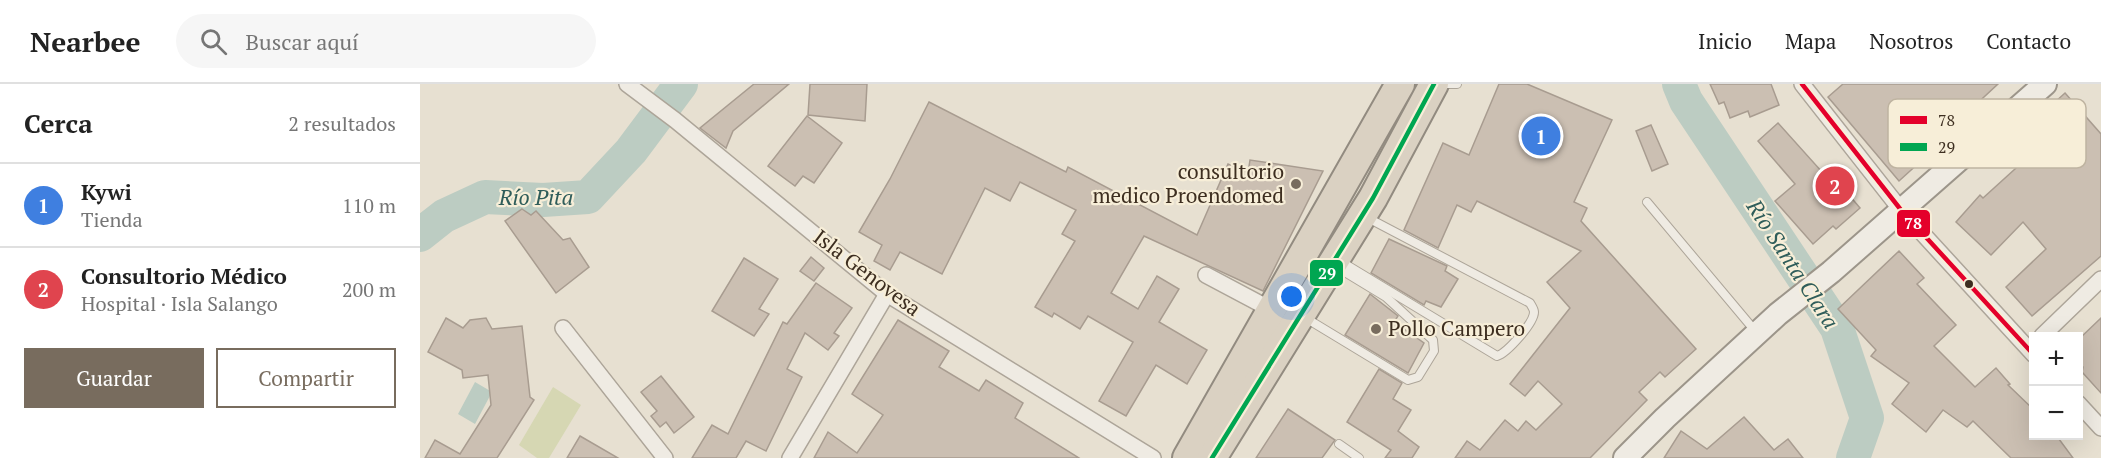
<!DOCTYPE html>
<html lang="es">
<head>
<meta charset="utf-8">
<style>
	:root { --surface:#fff; --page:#f6f6f6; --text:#222; --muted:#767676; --line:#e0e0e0; --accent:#786c5e }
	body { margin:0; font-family:"PT Serif",serif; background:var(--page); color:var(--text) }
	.controls { position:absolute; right:18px; bottom:18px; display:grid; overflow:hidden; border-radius:0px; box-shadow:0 6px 24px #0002 }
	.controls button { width:54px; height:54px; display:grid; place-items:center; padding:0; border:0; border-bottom:2px solid var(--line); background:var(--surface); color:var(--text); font:30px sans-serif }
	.you { position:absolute; left:872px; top:213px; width:21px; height:21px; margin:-15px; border:4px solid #fff; border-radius:50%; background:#1a73e8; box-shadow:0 0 0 9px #1a73e833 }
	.badge { display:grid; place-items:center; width:39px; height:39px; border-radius:50%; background:var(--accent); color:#fff; font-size:20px; font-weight:700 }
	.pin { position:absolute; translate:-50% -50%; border:3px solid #fff; box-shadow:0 2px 6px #0006 }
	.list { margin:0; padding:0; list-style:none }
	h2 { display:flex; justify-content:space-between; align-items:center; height:78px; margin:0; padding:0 24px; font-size:26px }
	h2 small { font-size:20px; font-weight:400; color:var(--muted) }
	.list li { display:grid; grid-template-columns:39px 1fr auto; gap:18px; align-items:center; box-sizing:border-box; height:84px; padding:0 24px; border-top:2px solid var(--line) }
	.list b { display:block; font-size:22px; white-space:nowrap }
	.list p { margin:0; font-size:20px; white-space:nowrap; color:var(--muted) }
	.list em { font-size:20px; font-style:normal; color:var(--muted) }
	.actions { display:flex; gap:12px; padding:18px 24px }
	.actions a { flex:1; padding:14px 0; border:2px solid var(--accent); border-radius:0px; text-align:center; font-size:21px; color:var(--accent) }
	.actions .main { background:var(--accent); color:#fff }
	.icon { flex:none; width:33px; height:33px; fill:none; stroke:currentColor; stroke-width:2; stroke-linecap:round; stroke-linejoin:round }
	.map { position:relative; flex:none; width:1681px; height:374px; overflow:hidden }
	header { display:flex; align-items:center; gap:36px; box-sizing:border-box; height:84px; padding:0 30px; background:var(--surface); border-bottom:2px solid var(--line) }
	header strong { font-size:28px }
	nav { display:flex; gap:33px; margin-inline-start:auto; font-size:21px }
	.search { width:420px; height:54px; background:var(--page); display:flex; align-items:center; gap:15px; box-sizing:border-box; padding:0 21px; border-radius:33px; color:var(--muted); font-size:22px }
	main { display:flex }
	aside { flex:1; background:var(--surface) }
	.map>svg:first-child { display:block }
	.green { fill:#d6d7b3 }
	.water { fill:#bcccc2 }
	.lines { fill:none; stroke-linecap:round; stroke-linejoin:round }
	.river { stroke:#bcccc2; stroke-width:34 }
	.building { fill:#cbbfb2; stroke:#a89c90; stroke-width:1.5 }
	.lane-casing { stroke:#ada599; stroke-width:10 }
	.street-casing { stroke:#ada599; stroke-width:18 }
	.secondary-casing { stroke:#9c958a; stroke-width:26 }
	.highway-casing { stroke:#928b80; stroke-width:32 }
	.lane { stroke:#efebe3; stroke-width:8 }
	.street { stroke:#efebe3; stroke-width:15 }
	.secondary { stroke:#efebe3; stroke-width:22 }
	.highway { stroke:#dad1c2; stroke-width:28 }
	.bus-1-casing { stroke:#f7eed8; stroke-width:9 }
	.bus-2-casing { stroke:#f7eed8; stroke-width:9 }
	.bus-1 { stroke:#e4002b; stroke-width:4.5 }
	.bus-2 { stroke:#00a651; stroke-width:4.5 }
	.poi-dot { fill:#786c5e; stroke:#f7eed8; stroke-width:2 }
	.bus-dot { fill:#3d2e20; stroke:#f7eed8; stroke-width:2 }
	.labels { text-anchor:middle; stroke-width:4.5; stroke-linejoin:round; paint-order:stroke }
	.poi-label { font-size:21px; fill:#3d2e20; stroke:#f7eed8; text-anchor:end }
	.street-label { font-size:21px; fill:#3d2e20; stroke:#f7eed8 }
	.water-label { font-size:22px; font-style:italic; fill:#2f5d5a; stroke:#f7eed8 }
	.key { fill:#f7eed8; stroke:#bfb4a1; stroke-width:1.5 }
	.key-label { font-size:16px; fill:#3d2e20 }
	.line-badge { stroke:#f7eed8; stroke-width:2 }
	.badge-label { font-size:16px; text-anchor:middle; font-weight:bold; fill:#fff }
</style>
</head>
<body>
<header>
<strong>Nearbee</strong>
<div class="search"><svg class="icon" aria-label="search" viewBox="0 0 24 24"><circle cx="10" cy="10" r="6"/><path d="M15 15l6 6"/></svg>Buscar aquí</div>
<nav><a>Inicio</a><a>Mapa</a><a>Nosotros</a><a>Contacto</a></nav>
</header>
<main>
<aside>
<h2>Cerca<small>2 resultados</small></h2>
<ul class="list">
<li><span class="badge" style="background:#3f7fe0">1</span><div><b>Kywi</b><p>Tienda</p></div><em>110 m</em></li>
<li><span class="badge" style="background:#e0444e">2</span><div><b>Consultorio Médico</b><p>Hospital · Isla Salango</p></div><em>200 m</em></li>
</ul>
<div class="actions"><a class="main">Guardar</a><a>Compartir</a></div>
</aside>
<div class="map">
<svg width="1681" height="374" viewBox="0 0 1681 374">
	<rect width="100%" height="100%" fill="#e7e0d1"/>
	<path class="green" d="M133 303 161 321 129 374H117L99 361Z"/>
	<path class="water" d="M55 298 72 308 55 340 38 330Z"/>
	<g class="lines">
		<g class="river">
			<path d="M1259 0 1266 17 1417 244 1447 334 1433 374"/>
			<path d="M0 151 24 132 65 113 123 116 168 113 211 67 261 0"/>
		</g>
	</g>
	<g class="building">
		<path d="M334 0H369L313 47 306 64 280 44Z"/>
		<path d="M390 0H447L445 37 388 31Z"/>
		<path d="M1079 0H1107L1192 36 1154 118 1167 124 1161 137 1276 265 1245 293 1240 288 1219 308 1227 316 1170 374H1035L1047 357 1060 366 1085 336 1098 347 1106 337 1116 346 1142 320 1118 297 1105 312 1090 300 1150 224 1127 198 1161 167 1057 117 1051 128 1037 121 1018 164 984 146 1023 59 1049 71Z"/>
		<path d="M1290 0H1351L1359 21 1330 33 1328 27 1310 34 1304 18 1299 20Z"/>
		<path d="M1423 0H1578L1509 64 1512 67 1479 97 1408 13Z"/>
		<path d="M1645 9 1681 50V172L1612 232 1586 203 1626 165 1603 138 1571 171 1536 138 1560 111 1563 114 1616 66 1601 49Z"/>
		<path d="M509 18 646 88 648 83 777 151 808 80 828 89 830 76 903 87 843 207 724 152 691 209 718 225 737 192 759 205 739 238 787 266 767 300 736 281 706 332 679 317 713 258 668 232 660 245 634 229 632 233 615 223 655 157 642 150 656 126 600 98 590 117 565 104 522 190 480 168 470 186 454 177 462 161 439 148 470 95Z"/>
		<path d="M387 32 422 59 394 99 383 92 375 102 348 82Z"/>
		<path d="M1358 39 1402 88 1406 84 1440 124 1416 145 1413 142 1393 160 1355 117 1375 100 1338 57Z"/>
		<path d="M1231 41 1248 80 1232 87 1216 47Z"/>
		<path d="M102 125 111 131 116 127 143 156 150 154 169 183 136 209 85 137Z"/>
		<path d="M969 155 1027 182 1025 187 1038 195 1021 223 1006 217 1004 221 951 189Z"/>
		<path d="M1479 167 1504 194 1497 200 1536 241 1514 262 1555 303 1576 284 1590 300 1588 301 1614 326V351H1636L1653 374H1591L1553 337 1547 343 1523 326 1506 348 1472 320 1489 299 1451 272 1456 266 1418 225Z"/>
		<path d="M391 173 404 184 394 197 380 187Z"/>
		<path d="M324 174 358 195 339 225 349 230 334 252 292 227Z"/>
		<path d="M396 199 432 224 414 249 419 252 408 266 385 249 367 285 382 293 346 367 326 357 316 374H272L292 341 308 350 363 238 367 240Z"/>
		<path d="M950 210 978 232 974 238 1004 259 988 289 925 251Z"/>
		<path d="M26 234 43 244 50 236 66 234 72 245 102 242 110 313 114 316 77 374H5L15 356 40 370 71 321 68 291 43 294 42 286 8 268Z"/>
		<path d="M1681 234V309L1662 288 1663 283 1659 279V255Z"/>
		<path d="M478 236 529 267 519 283 559 307 566 296 603 319 595 334 659 374H394L408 348 437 369 463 331 432 310Z"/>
		<path d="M959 285 982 299 973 315 991 326 978 347 999 363 992 374H965L971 366 927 338Z"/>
		<path d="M241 292 274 333 254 349 246 338 240 343 231 332 237 327 221 308Z"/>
		<path d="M868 325 915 356 902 374H836Z"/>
		<path d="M1324 333 1354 366 1368 355 1383 374H1244L1261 347 1287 365Z"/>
		<path d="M160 352 198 374H147Z"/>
	</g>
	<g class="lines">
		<g class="lane-casing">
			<g id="lane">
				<path d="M1018 0H1037"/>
				<path d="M1227 118 1336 248"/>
				<path d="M920 177 1077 272C1087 269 1114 239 1114 228 1114 225 1111 221 1110 219L946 133"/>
				<path d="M884 233 988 296 998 293 1014 267 1013 256 966 213 915 182"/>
				<path d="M919 360 939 374"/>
			</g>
		</g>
		<g class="street-casing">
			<g id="street">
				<path d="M207 0 255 36 467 210 733 374"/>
				<path d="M1382 0 1481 126 1614 271"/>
				<path d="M786 191 852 226"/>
				<path d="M143 244 245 374"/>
				<path d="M1622 252 1681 195"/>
				<path d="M1658 319 1681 344"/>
				<path d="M370 374 467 210"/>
			</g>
		</g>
		<g class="secondary-casing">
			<path id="secondary" d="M1205 374 1245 334 1358 230 1411 188 1625 0"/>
		</g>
		<g class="highway-casing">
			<g id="highway">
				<path d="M767 374 980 0"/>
				<path d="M792 374 953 114 1014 0"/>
			</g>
		</g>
		<use href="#lane" class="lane"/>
		<use href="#street" class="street"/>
		<use href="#secondary" class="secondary"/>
		<use href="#highway" class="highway"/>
		<g class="bus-1-casing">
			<path id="bus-1" d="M1382 0 1481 126 1614 271"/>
		</g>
		<g class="bus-2-casing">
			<path id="bus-2" d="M792 374 953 114 1014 0"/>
		</g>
		<use href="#bus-1" class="bus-1"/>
		<use href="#bus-2" class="bus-2"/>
	</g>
	<g class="poi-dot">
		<circle cx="876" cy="100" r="6"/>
		<circle cx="956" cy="245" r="6"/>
	</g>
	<circle class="bus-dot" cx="1549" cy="200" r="5"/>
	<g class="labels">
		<g class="poi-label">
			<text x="864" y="95">consultorio<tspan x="864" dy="24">medico Proendomed</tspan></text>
			<text x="968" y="252" text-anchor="start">Pollo Campero</text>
		</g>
		<g class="street-label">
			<text transform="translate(447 189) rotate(37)" y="7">Isla Genovesa</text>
		</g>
		<g class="water-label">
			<text x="116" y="121">Río Pita</text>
			<text transform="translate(1373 180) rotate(57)" y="8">Río Santa Clara</text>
		</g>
	</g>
	<rect x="1468" y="15" width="198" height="69" rx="9" class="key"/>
	<rect x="1480" y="32" width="27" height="8" fill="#e4002b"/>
	<rect x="1480" y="59" width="27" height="8" fill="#00a651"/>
	<g class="key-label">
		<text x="1518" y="42">78</text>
		<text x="1518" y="69">29</text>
	</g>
	<g class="line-badge">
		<rect x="1476" y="125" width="35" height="29" rx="6" fill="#e4002b"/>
		<rect x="889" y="175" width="35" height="28" rx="6" fill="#00a651"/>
	</g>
	<g class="badge-label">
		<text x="1493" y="145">78</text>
		<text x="907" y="195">29</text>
	</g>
</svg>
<div class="controls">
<button>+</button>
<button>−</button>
</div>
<div class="you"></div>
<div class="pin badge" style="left:1121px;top:52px;background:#3f7fe0">1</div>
<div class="pin badge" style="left:1415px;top:102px;background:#e0444e">2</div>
</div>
</main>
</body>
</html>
